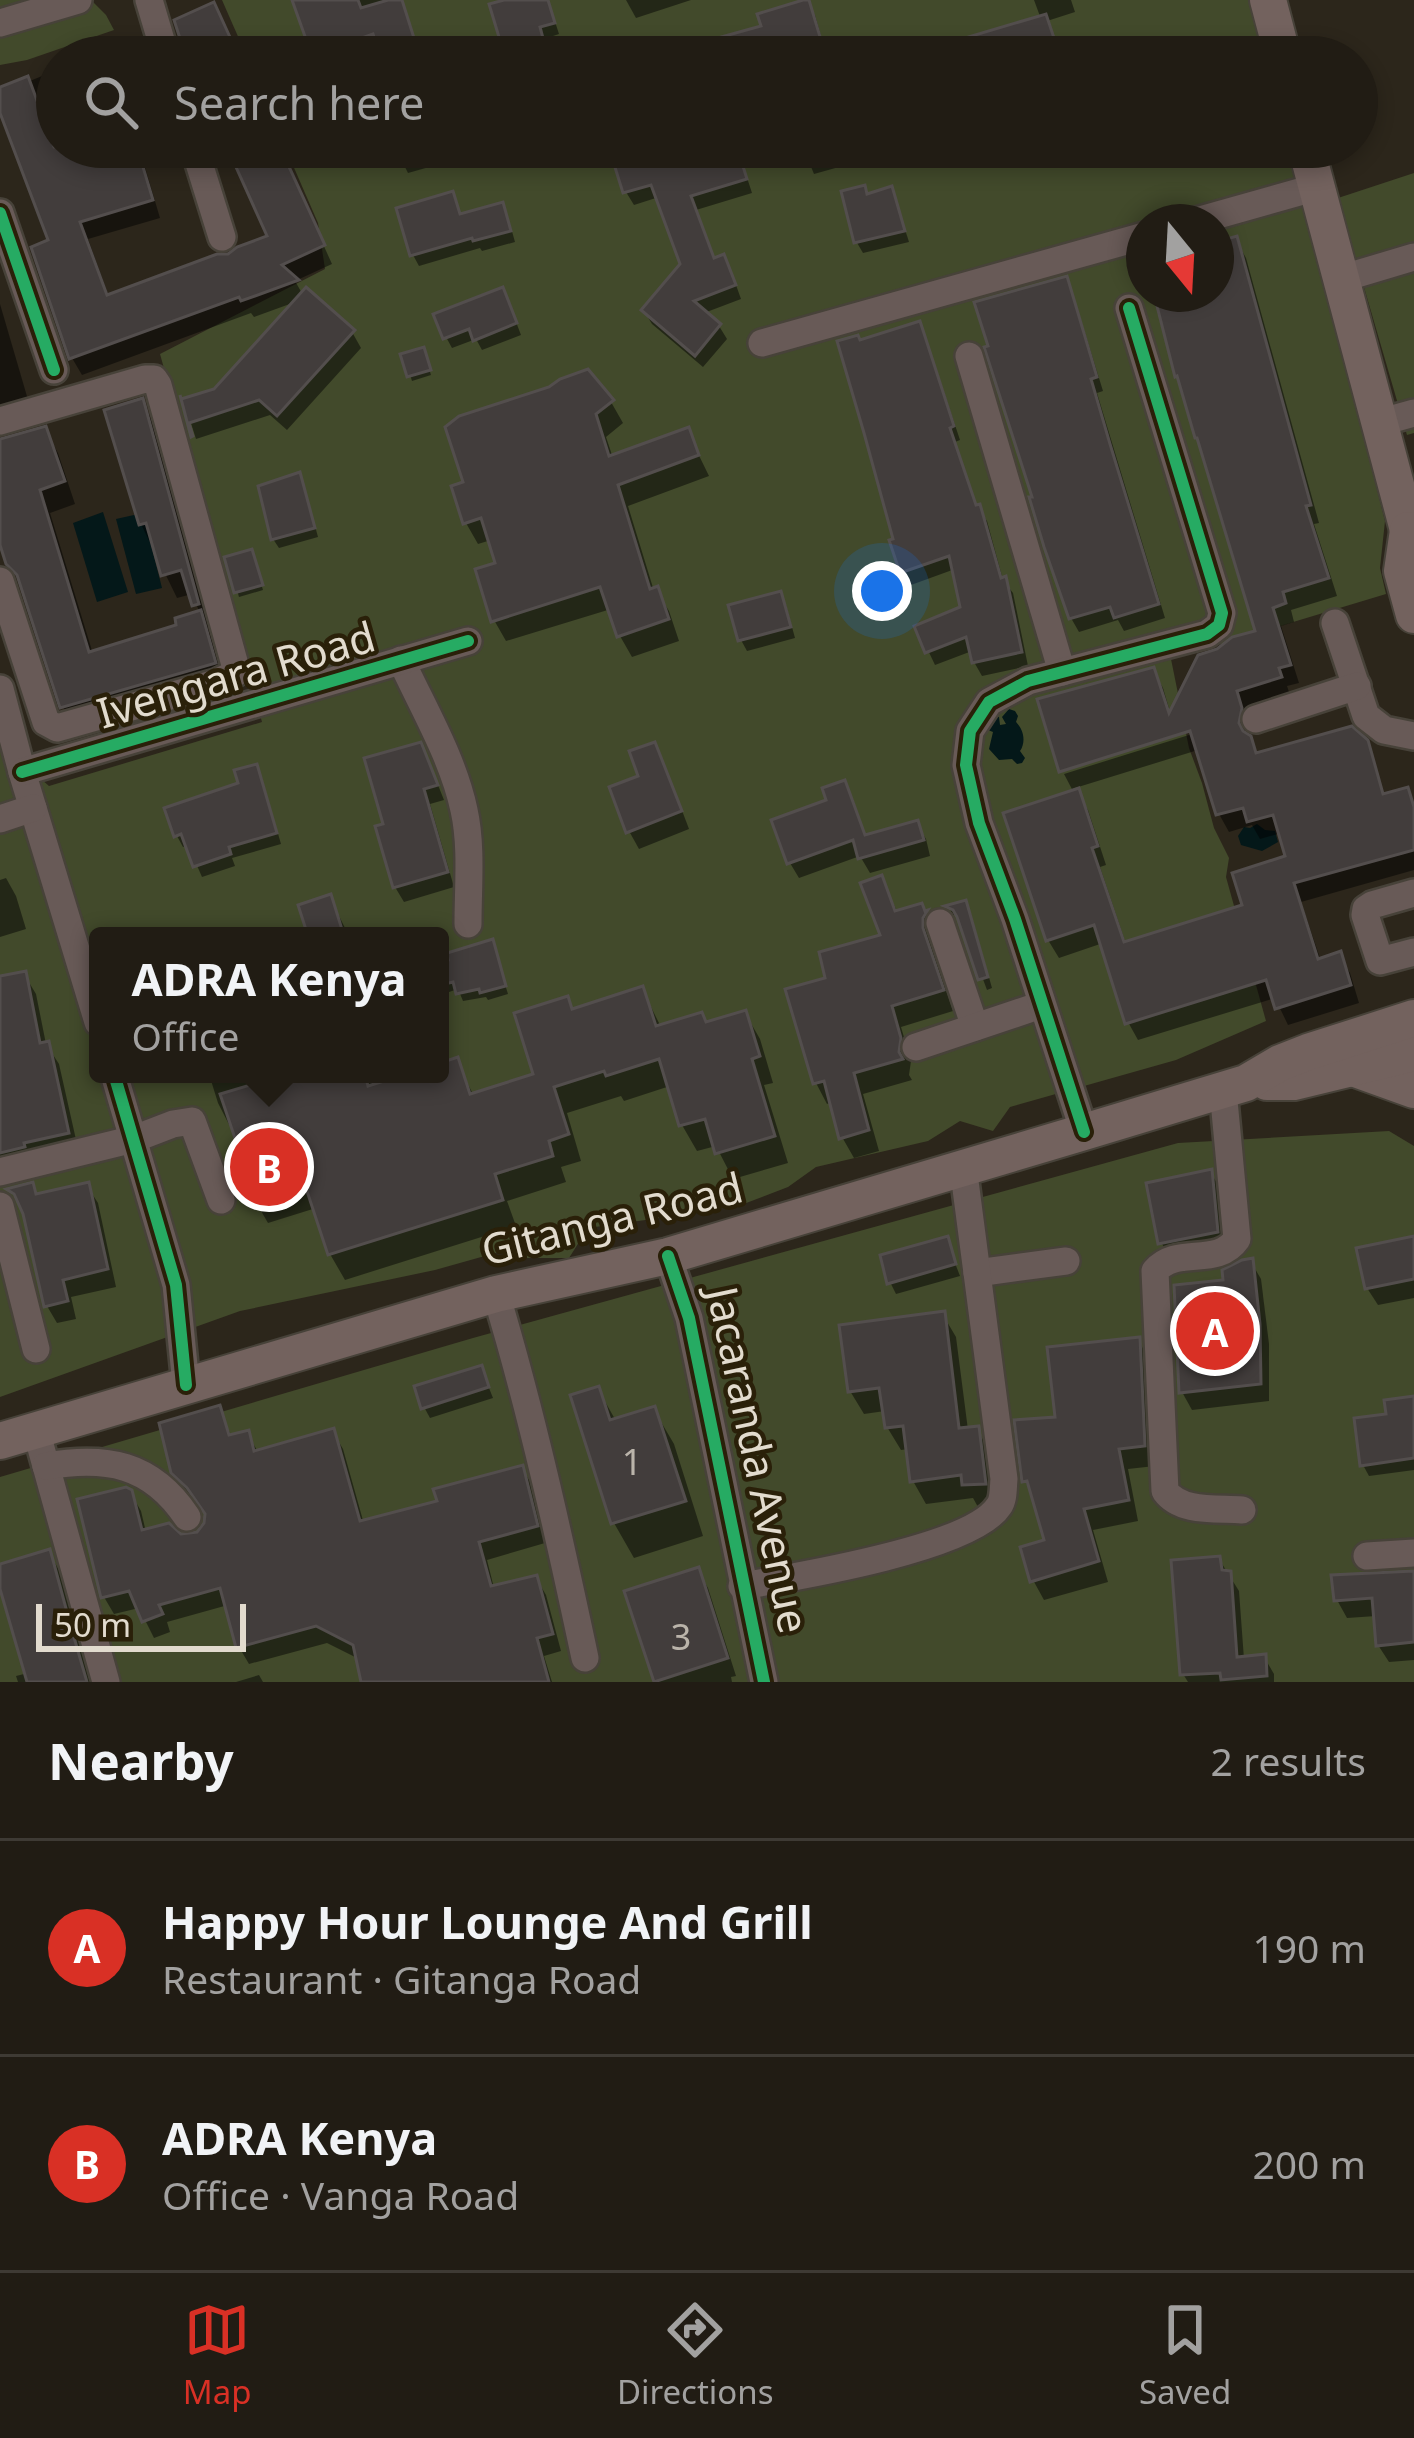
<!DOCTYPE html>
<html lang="en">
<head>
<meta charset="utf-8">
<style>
	:root { --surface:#211c14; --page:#29251d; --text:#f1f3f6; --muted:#a2a1a0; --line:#3e3a34; --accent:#d93025 }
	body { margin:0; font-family:"Noto Sans",sans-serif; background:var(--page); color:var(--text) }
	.compass { position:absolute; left:1126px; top:204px; width:108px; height:108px; border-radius:50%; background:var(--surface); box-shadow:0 6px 18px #0003; rotate:162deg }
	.scale { position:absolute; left:36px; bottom:30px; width:210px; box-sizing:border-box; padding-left:12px; border:6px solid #e2dbce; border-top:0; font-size:33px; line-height:42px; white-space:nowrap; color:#e2dbce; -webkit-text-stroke:9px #2a2009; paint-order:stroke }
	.you { position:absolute; left:882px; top:591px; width:42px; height:42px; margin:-30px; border:9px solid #fff; border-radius:50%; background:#1a73e8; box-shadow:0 0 0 18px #1a73e833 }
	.badge { display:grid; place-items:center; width:78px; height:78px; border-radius:50%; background:var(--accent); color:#fff; font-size:39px; font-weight:700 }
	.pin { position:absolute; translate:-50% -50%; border:6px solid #fff; box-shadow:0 3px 12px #0006 }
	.popup { position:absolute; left:89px; top:927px; width:360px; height:156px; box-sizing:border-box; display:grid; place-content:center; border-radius:12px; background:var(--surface); filter:drop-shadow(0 3px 9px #0005); font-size:39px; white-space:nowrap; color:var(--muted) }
	.popup b { font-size:45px; color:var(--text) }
	.popup::after { content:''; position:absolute; left:50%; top:100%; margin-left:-24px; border:24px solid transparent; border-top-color:var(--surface) }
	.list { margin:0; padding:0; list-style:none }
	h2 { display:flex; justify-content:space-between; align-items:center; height:156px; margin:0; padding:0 48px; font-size:51px }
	h2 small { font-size:39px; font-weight:400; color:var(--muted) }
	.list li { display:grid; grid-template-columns:78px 1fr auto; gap:36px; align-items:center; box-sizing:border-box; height:216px; padding:0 48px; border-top:3px solid var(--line) }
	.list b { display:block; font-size:45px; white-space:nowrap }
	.list p { margin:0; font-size:39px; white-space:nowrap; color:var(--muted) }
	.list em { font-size:39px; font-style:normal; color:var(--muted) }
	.icon { flex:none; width:66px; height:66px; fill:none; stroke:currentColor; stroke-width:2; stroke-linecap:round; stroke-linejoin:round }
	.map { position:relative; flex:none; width:1414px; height:1682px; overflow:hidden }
	.search { position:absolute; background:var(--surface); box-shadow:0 6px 18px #0003; left:36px; right:36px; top:36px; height:132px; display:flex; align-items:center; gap:30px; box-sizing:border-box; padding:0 42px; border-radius:66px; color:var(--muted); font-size:45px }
	.sheet { height:588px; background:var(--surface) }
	nav { display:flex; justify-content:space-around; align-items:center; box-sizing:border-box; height:168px; border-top:3px solid var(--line); background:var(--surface); font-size:33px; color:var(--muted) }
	nav a { display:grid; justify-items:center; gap:6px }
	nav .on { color:var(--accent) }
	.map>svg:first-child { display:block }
	.green { fill:#424a2b; fill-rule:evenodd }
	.water { fill:#041819 }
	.shadow { fill:#0007; fill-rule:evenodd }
	.building { fill:#423d3c; stroke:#534e4d; stroke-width:3 }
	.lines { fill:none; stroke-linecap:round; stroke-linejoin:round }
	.minor-casing { stroke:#474239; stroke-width:32 }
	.major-casing { stroke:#474239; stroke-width:40 }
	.minor { stroke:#685a57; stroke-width:27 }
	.major { stroke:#73625e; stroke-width:36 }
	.cycleway-casing { stroke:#2a2009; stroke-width:20 }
	.cycleway { stroke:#26ab63; stroke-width:12 }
	.labels { text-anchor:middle; stroke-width:9; stroke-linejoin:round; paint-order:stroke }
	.number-label { font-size:36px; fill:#bab4aa }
	.street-label { font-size:42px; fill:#e2dbce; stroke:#2a2009 }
</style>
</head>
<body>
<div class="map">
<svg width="1414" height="1682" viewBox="0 0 1414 1682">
	<rect width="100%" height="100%" fill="#2c261b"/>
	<g class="green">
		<path d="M0 0H91L106 15 114 30 27 60 0 65Z"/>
		<path d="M222 0H1251L1267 57H247Z"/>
		<path d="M285 147H1291L1385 521 1380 568 1386 594 1171 659 1189 748 1202 783 1214 828 1229 858 1226 877 1266 1021 1176 1060 1010 1107 993 1131 960 1121 928 1141 816 1167 788 1187 741 1205 708 1198 674 1216 588 1228 569 1258H525L499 1252 435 1270 240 1311 0 1397V743L49 786 262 722 160 354 325 269 318 223ZM1144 222H1216V294H1144ZM98 936H440V1074H98Z"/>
		<path d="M1414 173V433L1407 435 1338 198Z"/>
		<path d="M1389 1131 1414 1146V1682H0V1477L473 1338 1178 1143Z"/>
	</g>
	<g class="water">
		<path d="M103 512 128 592 97 602 73 523Z"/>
		<path d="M143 513 162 588 136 594 116 519Z"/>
		<path d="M1009 709 1015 711 1018 716 1016 722C1024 730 1026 742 1020 751L1025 758 1022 763 1017 764 1012 759 999 760 989 749 993 732 988 730 985 725 995 716 999 717 1000 725 1006 724 1002 717Z"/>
		<path d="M1257 824 1265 830 1275 831 1278 842 1262 851 1241 845 1238 836 1244 827 1250 828Z"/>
	</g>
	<g class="shadow">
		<path d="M309 0H402L420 57H383L379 43 340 57H316L297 4Z"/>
		<path d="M514 0H548L559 34 544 39 549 57H503L500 46 505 45Z"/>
		<path d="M626 0H691L636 18Z"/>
		<path d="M1034 0H1071L1075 12 1047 21 1059 53 1106 38 1114 57H968L1041 19Z"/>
		<path d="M807 2 815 15 827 57H644L643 53 685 41 690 49 764 28Z"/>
		<path d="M121 45 129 57H90Z"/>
		<path d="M57 70V147H139L160 218 88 239 109 297 230 257 271 237 230 147H279L332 264 295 281 303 295 352 332 361 348 287 430 270 415 196 439 184 401 216 391 298 301 254 317 251 313 82 375 72 358 34 249 52 242 0 105V93Z"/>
		<path d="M395 147H500L408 173Z"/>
		<path d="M612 147H737L752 193 696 210 715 261 731 271 741 299 704 313 719 326 727 339 703 367 652 324 644 311 683 264 659 197 634 205 626 192Z"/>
		<path d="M803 147H833L839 167 814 174Z"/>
		<path d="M890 190 896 201 909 242 863 253 856 241 868 197Z"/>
		<path d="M452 194 462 217 501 206 508 217 515 242 482 251 480 248 419 266 413 255Z"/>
		<path d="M1236 240 1246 258 1319 523 1314 524 1337 596 1291 610 1294 622 1281 626 1299 683 1287 686 1290 695 1245 709 1251 728 1249 738 1259 755 1384 809 1407 790 1414 802V870L1301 902 1321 961 1339 955 1350 973 1359 1003 1288 1025 1275 998 1138 1040 1128 1022 1103 943 1059 958 1048 940 1074 793 1064 774 1205 730 1203 724 1061 768 1153 670 1163 688 1171 715 1258 633 1178 376 1158 294H1216V246ZM1198 750 1219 814 1229 832 1252 825 1260 839 1281 833 1288 858 1245 907 1126 944 1100 867 1106 865 1088 810 1075 788Z"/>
		<path d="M1065 280 1073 294 1103 391 1097 393 1165 618 1124 631 1118 620 1079 632 1071 618Z"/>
		<path d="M508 301 521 335 482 350 476 339 452 348 446 337Z"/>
		<path d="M0 304 31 410 0 411Z"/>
		<path d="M918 325 926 338 960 440 955 442 977 507 987 521 1003 580 1013 593 1028 666 982 676 974 662 972 651 935 665 917 627 963 609 955 569 911 585 903 571 860 344Z"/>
		<path d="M425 355 431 375 412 381 404 356Z"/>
		<path d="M142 402 155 425 211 628H208L227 686 76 730 63 707 25 590 9 563 0 534V441L45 430 58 453 75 504 50 513 93 654 180 627 200 613 192 594 177 598 141 524Z"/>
		<path d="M611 402 623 423 606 437 613 458 687 431 709 476 628 506 654 591 656 590 669 611 679 641 632 657 620 636 611 609 506 641 494 620 499 565 491 540 478 544 466 523 455 488Z"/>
		<path d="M299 476 304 485 318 537 279 548 273 539Z"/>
		<path d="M253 557 263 590 239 597 228 559Z"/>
		<path d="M780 594 786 605 795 638 747 651 741 640Z"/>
		<path d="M654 745 664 763 689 829 639 849 629 831Z"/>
		<path d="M428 760 444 800 430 804 454 887 404 902 395 887 386 826Z"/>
		<path d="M256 767 262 778 281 844 232 858 235 866 202 877 188 845 183 847 177 836 241 785Z"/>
		<path d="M843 783 853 799 866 837 916 823 926 839 930 856 870 873 860 856 799 878 790 863Z"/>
		<path d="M6 878 16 896 26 929 0 937V880Z"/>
		<path d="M881 879 898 913 926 914 937 933 933 940V951L953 1011 901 1027 911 1061 909 1075 912 1080 863 1094 879 1151 854 1158 842 1137 832 1102 827 1104 816 1083 789 991 829 980 884 937Z"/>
		<path d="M330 898 349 936H288L309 929Z"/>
		<path d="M964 903 971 914 992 988 987 990 959 915H953L949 907Z"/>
		<path d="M492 943 508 994 488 1000 486 997 463 1001 458 989 443 994 440 989V965Z"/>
		<path d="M24 974 36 994 46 1044 59 1064 79 1153 0 1179V979Z"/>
		<path d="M642 989 661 1027 706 1025 745 1013 760 1039 773 1083 764 1085 788 1163 733 1179 716 1146 697 1151 682 1125 670 1086 624 1101 621 1096 567 1113 581 1161 561 1167 566 1182 507 1201 516 1226 345 1280 330 1254 316 1208 268 1223 253 1197 243 1152 218 1103 209 1074H369L374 1087 415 1074H440L456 1061 474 1096 537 1076 567 1000 573 1011Z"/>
		<path d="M1211 1173 1221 1190 1226 1249 1171 1260 1161 1242Z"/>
		<path d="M32 1186 38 1197 87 1186 98 1203 116 1287 71 1297 76 1319 57 1323 47 1306 24 1210 10 1191Z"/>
		<path d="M1414 1239V1298L1378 1305 1367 1288Z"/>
		<path d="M946 1240 960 1276 896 1294 890 1282Z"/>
		<path d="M1251 1262 1261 1279 1269 1344V1401L1192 1410 1182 1392 1227 1283Z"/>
		<path d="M943 1315 956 1337 968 1430 977 1429 990 1452 997 1506 978 1507 973 1498 926 1504 913 1481 909 1449 901 1450 887 1427 885 1411 864 1414 850 1391Z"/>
		<path d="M1138 1340 1150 1360 1155 1466 1128 1469 1138 1521 1093 1530 1108 1582 1044 1600 1033 1580 1048 1542 1035 1499 1025 1481 1058 1420Z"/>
		<path d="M481 1368 493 1398 430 1418 424 1407Z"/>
		<path d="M598 1389 616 1421 654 1410 674 1444 703 1536 634 1558 614 1523 574 1397Z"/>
		<path d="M1414 1400V1470L1369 1476 1363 1465 1389 1417Z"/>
		<path d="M218 1408 232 1437 247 1433 258 1452 333 1432 343 1449 364 1524 441 1503 522 1468 532 1485 545 1543 487 1560 494 1588 536 1578 546 1595 561 1651 544 1656 552 1682H364L359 1659 327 1643 249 1664 239 1647 228 1605 167 1622 170 1632 154 1638 139 1608 114 1614 104 1597 130 1492 141 1511 146 1532 180 1537 201 1533 207 1515 185 1490 174 1471Z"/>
		<path d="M49 1553 59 1570 90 1682H18L16 1676 28 1673 0 1578V1567Z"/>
		<path d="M1219 1559 1239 1591 1244 1659 1264 1657 1274 1674V1682H1188L1183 1674Z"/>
		<path d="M698 1571 708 1588 736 1676 731 1677 732 1682H658L628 1593Z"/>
		<path d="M1414 1574V1660L1389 1662 1378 1645 1376 1616 1347 1618 1337 1600Z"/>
		<path d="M259 1675 263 1682H236Z"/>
	</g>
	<g class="building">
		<path d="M292 0H358L361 8 388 0H402L420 57H380L373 34 312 56Z"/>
		<path d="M504 0H548L555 23 540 27 548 57H505L489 4Z"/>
		<path d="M803 0H809L824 50 802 57H675L674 50 761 26 757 14Z"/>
		<path d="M214 2 239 57H186L174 20Z"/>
		<path d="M1046 14 1055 41 1000 57H922L921 51Z"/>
		<path d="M28 76 54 147H137L153 200 80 222 107 295 217 254H228L237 247 267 236 227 147H280L325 245 282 265 299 280 241 301 239 297 69 359 31 247 48 240 0 113V87Z"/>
		<path d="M619 147H737L747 179 691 196 714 258 724 254 736 285 694 301 721 324 695 356 641 310 680 264 651 185 623 193 613 161 622 158Z"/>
		<path d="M865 185 867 194 892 186 905 231 854 243 841 191Z"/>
		<path d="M453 191 460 214 503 202 511 231 473 241 472 238 410 256 396 208Z"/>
		<path d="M1237 236 1311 505 1306 506 1329 578 1283 592 1286 603 1273 608 1291 665 1279 668 1282 677 1237 691 1242 708 1239 723 1243 731 1251 736 1256 753 1352 726 1368 740 1383 794 1408 787 1414 807V850L1294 883 1318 959 1341 951 1351 985 1275 1009 1266 980 1125 1024 1094 925 1046 941 1003 813 1079 788 1098 846 1092 848 1124 942 1242 905 1232 873 1285 856 1273 815 1247 822 1243 808 1216 815 1190 731 1059 772 1037 699 1154 667 1169 713 1198 655 1217 649 1232 637 1255 631 1197 438H1195L1177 376 1175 377 1155 298 1169 294H1216V242Z"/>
		<path d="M1067 276 1097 377 1091 379 1110 444 1159 604 1114 618 1110 607 1069 619 1044 547 1029 497H1032L984 347 988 346 974 302Z"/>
		<path d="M306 287 355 330 277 416 259 400 189 423 193 436 191 437 180 395 181 399 214 389Z"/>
		<path d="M503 287 517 323 473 341 469 329 443 339 433 314Z"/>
		<path d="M920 321 954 426 950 428 976 505 980 504 1001 578 1006 576 1022 652 972 663 966 637 925 653 914 626 960 607 949 556 900 573 889 540 893 539 864 433 837 341 858 335 860 340Z"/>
		<path d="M424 347 431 370 407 377 400 354Z"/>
		<path d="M588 369 614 400 596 414 609 456 689 427 699 455 618 485 650 589 658 586 669 619 617 637 600 587 491 622 475 569 495 563 481 518 463 524 451 486 463 482 445 427 459 416 549 387 560 379Z"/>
		<path d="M143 398 199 604 192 606 181 570 161 576 146 523 139 525 104 410Z"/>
		<path d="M46 426 65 481 40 490 89 652 176 625 175 618 201 610 216 663 60 708 17 575 6 564 0 545V439Z"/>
		<path d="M300 472 315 528 271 540 258 486Z"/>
		<path d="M252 549 263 585 234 593 224 557Z"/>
		<path d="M781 591 791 627 738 641 728 605Z"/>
		<path d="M421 742 438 785 424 789 448 872 393 888 375 826 383 824 364 758Z"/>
		<path d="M655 742 682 811 626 833 609 787 638 776 629 751Z"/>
		<path d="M257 764 277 833 229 847 231 854 193 867 181 834 174 837 164 808 238 783 234 770Z"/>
		<path d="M845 780 865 835 918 820 924 840 858 859 853 840 787 864 771 820 826 800 822 788Z"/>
		<path d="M882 875 895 911 922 903 925 911 928 910 923 918V928L944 990 892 1006 901 1038 899 1052 903 1059 854 1073 869 1130 839 1139 824 1081 813 1084 785 989 825 978 819 952 880 935 860 883Z"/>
		<path d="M331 894 344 936H308L298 905Z"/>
		<path d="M966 900 988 977 978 980 957 917 953 910 944 906Z"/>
		<path d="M493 939 506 986 480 993 479 989 456 994 453 982 440 985V962L448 960 447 953Z"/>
		<path d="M26 971 40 1043 49 1041 69 1133 24 1143 25 1147 0 1153V976Z"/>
		<path d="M643 986 656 1026 702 1012 706 1022 746 1010 760 1056 752 1059 775 1136 715 1154 705 1119 679 1126 659 1059 606 1076 604 1071 554 1087 569 1134 549 1141 553 1156 495 1174 503 1200 328 1255 304 1182 250 1198 236 1151 239 1150 220 1094 287 1074H365L368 1086 406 1074H440V1063L458 1057 470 1094 533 1074 514 1013 568 996 572 1009Z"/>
		<path d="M1212 1169 1218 1232 1158 1244 1146 1183Z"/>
		<path d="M33 1182 36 1194 89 1182 108 1269 63 1280 68 1301 44 1307 23 1214 14 1194 6 1189Z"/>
		<path d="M948 1236 956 1264 887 1284 880 1255Z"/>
		<path d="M1414 1236V1279L1365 1289 1356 1248Z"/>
		<path d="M1253 1258 1260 1324 1261 1384 1179 1393 1174 1285 1223 1280 1222 1270 1242 1260Z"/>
		<path d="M945 1311 959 1428 979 1426 986 1484 962 1485 961 1475 910 1482 903 1426 885 1428 879 1388 848 1392 839 1325Z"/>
		<path d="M1140 1337 1145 1446 1119 1449 1129 1500 1084 1509 1099 1561 1030 1582 1020 1547 1044 1540 1027 1481 1022 1482 1014 1420 1055 1417 1047 1347Z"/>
		<path d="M482 1365 489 1387 421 1409 414 1386Z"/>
		<path d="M599 1386 610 1420 655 1406 686 1501 611 1524 570 1395Z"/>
		<path d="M1414 1396V1458L1360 1466 1354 1418 1386 1414 1384 1400Z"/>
		<path d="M220 1405 229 1435 249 1430 254 1451 334 1428 360 1521 437 1501 433 1489 523 1465 538 1526 479 1542 491 1586 537 1575 553 1634 537 1638 549 1682H361L353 1645 316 1626 236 1648 220 1588 159 1605 163 1614 142 1622 129 1591 101 1598 77 1499 126 1487 132 1490 142 1530 169 1523 181 1534 197 1532 204 1523 205 1514 187 1488 171 1473 159 1423Z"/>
		<path d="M50 1549 71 1627 87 1682H27L0 1589V1564Z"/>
		<path d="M1220 1556 1222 1570 1231 1571 1237 1657 1266 1654 1267 1676 1221 1680 1220 1673 1180 1675 1171 1560Z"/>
		<path d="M699 1567 728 1658 654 1682 624 1591Z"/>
		<path d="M1414 1571V1642L1376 1646 1372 1598 1334 1601 1331 1575Z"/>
	</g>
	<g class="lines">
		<g class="minor-casing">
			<g id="minor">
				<path d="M149 0 166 57"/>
				<path d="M0 23 78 0"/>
				<path d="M194 147 222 237"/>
				<path d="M0 213 54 370"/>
				<path d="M1193 222 1317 187"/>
				<path d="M1340 279 1414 257"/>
				<path d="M762 343 1144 236"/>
				<path d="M969 356 1062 672"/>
				<path d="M0 421 145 379H154L158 385 235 665 234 674 216 683 57 728 46 722 0 581"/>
				<path d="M1378 423 1414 413"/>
				<path d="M1335 623 1366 716 1384 730 1414 736"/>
				<path d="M401 660C423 708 453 758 464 810 472 846 468 887 468 924"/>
				<path d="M0 689 22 772 98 1022"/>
				<path d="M1256 719 1357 686"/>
				<path d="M22 772 468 641"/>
				<path d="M0 819 33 808"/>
				<path d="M1414 893 1372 905 1366 909 1365 915 1380 961 1414 952"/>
				<path d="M940 923 975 1027"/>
				<path d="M916 1047 1041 1005"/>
				<path d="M114 1074 176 1285 186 1385"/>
				<path d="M1223 1090 1237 1239C1217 1268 1177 1245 1155 1271L1165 1491C1181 1513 1217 1508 1242 1510"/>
				<path d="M1084 1132 1015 919 979 823 966 765 970 731 989 702 1028 681 1207 634 1219 625 1222 613 1129 308"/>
				<path d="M0 1172 134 1139 173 1124 192 1121 221 1200"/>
				<path d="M0 1206 36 1349"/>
				<path d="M668 1256 689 1318 764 1682"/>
				<path d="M977 1273 1066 1261"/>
				<path d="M496 1294C532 1414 559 1536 585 1658"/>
				<path d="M36 1430 106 1682"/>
				<path d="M46 1466C106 1456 151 1463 187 1517"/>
				<path d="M1367 1556 1414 1553"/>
				<path d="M742 1586C795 1577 972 1548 999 1506 1004 1499 1003 1488 1004 1479L963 1166"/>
			</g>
		</g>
		<g class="major-casing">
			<g id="major">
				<path d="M1268 0 1283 57"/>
				<path d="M1306 147 1408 530 1414 537"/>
				<path d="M1408 530 1402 571 1414 615"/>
				<path d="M1350 1067 1414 1090"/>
				<path d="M1267 1082H1294L1414 1053"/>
				<path d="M0 1441 496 1294 668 1256 1084 1132 1246 1083 1280 1063 1308 1052 1414 1018"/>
			</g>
		</g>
		<use href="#minor" class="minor"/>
		<use href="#major" class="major"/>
		<g class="cycleway-casing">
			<g id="cycleway">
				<path d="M0 213 54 370"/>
				<path d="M22 772 468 641"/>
				<path d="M114 1074 176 1285 186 1385"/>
				<path d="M1084 1132 1015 919 979 823 966 765 970 731 989 702 1028 681 1207 634 1219 625 1222 613 1129 308"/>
				<path d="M668 1256 689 1318 764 1682"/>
			</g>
		</g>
		<use href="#cycleway" class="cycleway"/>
	</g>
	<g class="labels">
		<g class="number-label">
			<text x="632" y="1475">1</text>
			<text x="681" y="1650">3</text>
		</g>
		<g class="street-label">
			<text transform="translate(236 675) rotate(-16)" y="15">Ivengara Road</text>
			<text transform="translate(612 1219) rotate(-14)" y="15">Gitanga Road</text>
			<text transform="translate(758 1460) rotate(78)" y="15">Jacaranda Avenue</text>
		</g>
	</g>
</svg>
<svg class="compass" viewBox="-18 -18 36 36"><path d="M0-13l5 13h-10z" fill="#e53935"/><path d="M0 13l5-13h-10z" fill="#a2a1a0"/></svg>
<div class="scale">50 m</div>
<div class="you"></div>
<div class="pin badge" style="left:1215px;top:1331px">A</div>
<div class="pin badge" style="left:269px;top:1167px">B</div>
<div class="popup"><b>ADRA Kenya</b>Office</div>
<div class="search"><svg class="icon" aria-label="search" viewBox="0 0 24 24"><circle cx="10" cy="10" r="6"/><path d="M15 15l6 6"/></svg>Search here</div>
</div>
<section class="sheet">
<h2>Nearby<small>2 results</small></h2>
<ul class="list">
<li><span class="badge">A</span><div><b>Happy Hour Lounge And Grill</b><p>Restaurant · Gitanga Road</p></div><em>190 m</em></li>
<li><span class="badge">B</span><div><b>ADRA Kenya</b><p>Office · Vanga Road</p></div><em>200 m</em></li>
</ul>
</section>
<nav>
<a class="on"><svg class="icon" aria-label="map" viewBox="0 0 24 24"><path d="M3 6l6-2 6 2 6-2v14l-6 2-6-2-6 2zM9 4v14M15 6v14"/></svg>Map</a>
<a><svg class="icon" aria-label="directions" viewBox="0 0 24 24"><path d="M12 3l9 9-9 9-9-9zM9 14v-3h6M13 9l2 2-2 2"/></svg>Directions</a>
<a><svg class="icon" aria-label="saved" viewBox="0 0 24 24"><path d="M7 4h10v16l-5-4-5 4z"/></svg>Saved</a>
</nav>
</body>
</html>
